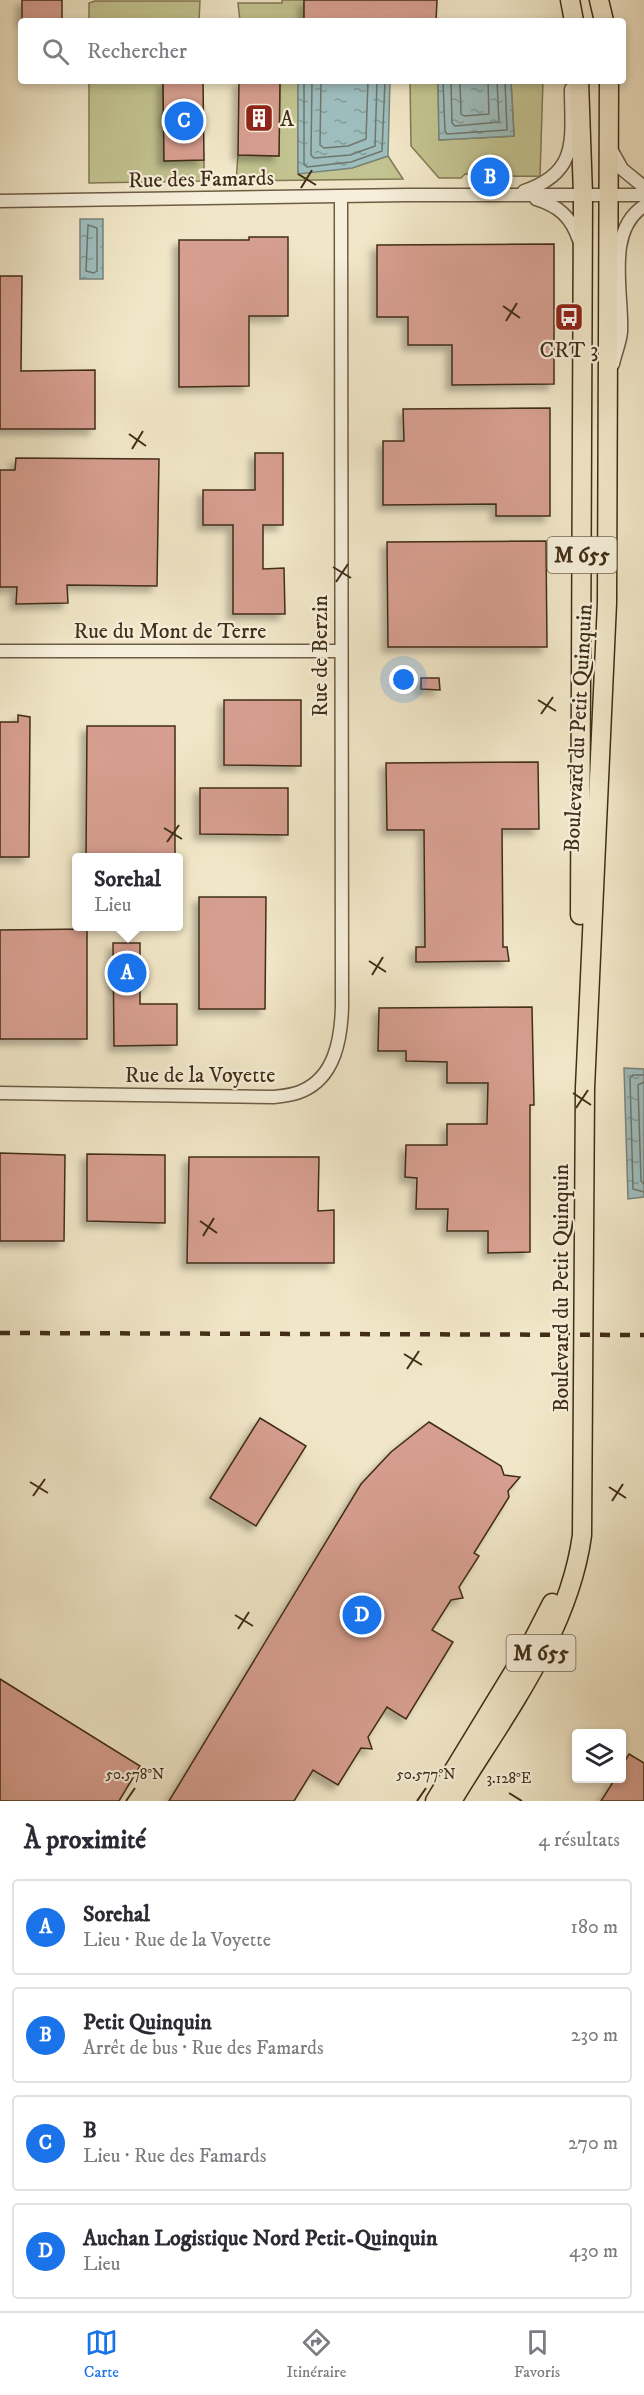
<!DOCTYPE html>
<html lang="fr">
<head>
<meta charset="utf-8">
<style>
	:root { --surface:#fff; --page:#f2f2f3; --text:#2b2b33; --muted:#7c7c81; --line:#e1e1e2; --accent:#1a73e8 }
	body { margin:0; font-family:"IM FELL DW Pica",serif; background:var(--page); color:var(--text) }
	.controls { position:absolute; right:18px; bottom:18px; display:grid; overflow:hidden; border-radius:6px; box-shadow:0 3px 9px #0003 }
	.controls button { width:54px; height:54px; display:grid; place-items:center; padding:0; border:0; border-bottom:2px solid var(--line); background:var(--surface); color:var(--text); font:30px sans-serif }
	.you { position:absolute; left:404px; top:680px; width:21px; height:21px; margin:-15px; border:4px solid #fff; border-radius:50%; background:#1a73e8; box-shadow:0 0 0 9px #1a73e833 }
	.badge { display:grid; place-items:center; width:39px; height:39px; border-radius:50%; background:var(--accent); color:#fff; font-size:20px; font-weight:700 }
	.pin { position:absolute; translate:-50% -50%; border:3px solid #fff; box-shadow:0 2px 6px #0006 }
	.popup { position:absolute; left:72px; top:853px; width:111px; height:78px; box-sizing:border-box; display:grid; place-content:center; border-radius:6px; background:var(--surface); filter:drop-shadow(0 2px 4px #0005); font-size:20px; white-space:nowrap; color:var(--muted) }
	.popup b { font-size:22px; color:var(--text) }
	.popup::after { content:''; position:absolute; left:50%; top:100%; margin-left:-12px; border:12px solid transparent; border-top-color:var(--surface) }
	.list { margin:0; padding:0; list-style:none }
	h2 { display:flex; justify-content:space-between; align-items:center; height:78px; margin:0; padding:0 24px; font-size:26px }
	h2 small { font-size:20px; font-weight:400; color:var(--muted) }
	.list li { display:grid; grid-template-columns:39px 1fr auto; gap:18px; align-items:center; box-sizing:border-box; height:96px; margin:0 12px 12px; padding:0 12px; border:2px solid var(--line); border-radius:6px }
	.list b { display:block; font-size:22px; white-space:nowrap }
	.list p { margin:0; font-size:20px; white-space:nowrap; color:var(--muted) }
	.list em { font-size:20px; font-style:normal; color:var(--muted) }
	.icon { flex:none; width:33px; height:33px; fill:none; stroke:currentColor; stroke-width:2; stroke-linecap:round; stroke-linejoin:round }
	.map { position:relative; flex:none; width:644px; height:1801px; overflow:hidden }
	.search { position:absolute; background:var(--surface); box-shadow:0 3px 9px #0003; left:18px; right:18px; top:18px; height:66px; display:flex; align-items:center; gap:15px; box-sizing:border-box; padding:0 21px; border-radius:6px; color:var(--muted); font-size:22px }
	.sheet { height:510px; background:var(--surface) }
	nav { display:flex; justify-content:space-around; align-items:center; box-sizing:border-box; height:84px; border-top:2px solid var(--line); background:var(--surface); font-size:16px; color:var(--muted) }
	nav a { display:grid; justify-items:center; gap:3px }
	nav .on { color:var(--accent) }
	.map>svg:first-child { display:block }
	.green { fill:#c2c390; stroke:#827854; stroke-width:1.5 }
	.water { fill:url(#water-ripples); stroke:#79847c; stroke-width:1.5 }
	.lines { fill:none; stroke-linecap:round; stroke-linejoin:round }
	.shore { stroke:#70766b; stroke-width:1.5 }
	.building { fill:#d69e8f; stroke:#412d18; stroke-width:1.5; filter:url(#shadow) }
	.minor-casing { stroke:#6d5c44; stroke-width:15 }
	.primary-casing { stroke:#412d18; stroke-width:21 }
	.minor { stroke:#f6efdb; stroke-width:12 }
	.primary { stroke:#f1e7c8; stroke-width:18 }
	.rail { stroke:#412d18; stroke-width:4.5; stroke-dasharray:10 10; stroke-linecap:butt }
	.ticks { fill:none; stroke:#412d18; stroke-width:2 }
	.labels { text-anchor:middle; stroke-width:4.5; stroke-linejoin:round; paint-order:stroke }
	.shield { fill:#f6efdb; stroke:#776752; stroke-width:1.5 }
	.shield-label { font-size:21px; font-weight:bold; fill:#412d18 }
	.poi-label { font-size:22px; fill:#412d18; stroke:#f6efdb; text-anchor:start }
	.street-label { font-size:22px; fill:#412d18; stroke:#f6efdb }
	.ticks-label { font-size:15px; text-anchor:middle; fill:#412d18; stroke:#f6efdb; stroke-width:4.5; stroke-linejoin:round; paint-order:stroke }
</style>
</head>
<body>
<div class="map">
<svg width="644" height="1801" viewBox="0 0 644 1801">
	<defs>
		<pattern id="water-ripples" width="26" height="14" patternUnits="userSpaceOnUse" patternTransform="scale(1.5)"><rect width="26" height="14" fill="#9ebebe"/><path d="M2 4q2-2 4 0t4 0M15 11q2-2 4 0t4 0" fill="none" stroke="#829b99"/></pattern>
		<filter id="shadow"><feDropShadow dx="-5.5" dy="5.5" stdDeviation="3" flood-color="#0004"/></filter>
	</defs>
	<rect width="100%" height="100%" fill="#f1e7c8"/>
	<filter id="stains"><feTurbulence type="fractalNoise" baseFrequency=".00333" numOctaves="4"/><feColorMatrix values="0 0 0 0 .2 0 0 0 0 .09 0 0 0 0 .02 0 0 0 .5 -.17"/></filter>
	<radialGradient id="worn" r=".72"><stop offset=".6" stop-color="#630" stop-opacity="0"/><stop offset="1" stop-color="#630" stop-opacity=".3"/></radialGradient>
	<g class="green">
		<path d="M282 0H304V21H240L238 3H282Z"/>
		<path d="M95 1H200L199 21H89V3Z"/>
		<path d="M89 81H163L164 161 204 160V181L89 183Z"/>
		<path d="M280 81H298V173L352 168 388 156 403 179 236 181 238 155 279 156Z"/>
		<path d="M410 81H438L439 140 514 136 511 81H543L540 176C514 177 491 175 465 174L461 178H439L411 146Z"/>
	</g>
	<g class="water">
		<path d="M298 81H390L388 156 352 168 298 174Z"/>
		<path d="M438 81H511L514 136 439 140Z"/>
		<rect x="80" y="219" width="23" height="60"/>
		<path d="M624 1068 644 1069V1197L628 1199Z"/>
	</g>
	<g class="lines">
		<g class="shore">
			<path d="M304 81V164L307 167 351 162 382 151 385 81"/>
			<path d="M312 81 311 155 314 158 350 155 375 146 377 81"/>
			<path d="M321 81 320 145 324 148 348 146 366 139 368 81"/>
			<path d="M443 81 445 131 447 134 507 130 505 81"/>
			<path d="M451 81 452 123 455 126 499 122 497 81"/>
			<path d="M460 81 461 114 464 116 489 114 488 81"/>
			<path d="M88 225 97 228V271L94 273 86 271Z"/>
			<path d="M644 1075H633L630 1078 633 1189 644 1192"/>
			<path d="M644 1082 638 1085 641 1181 644 1184"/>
		</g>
	</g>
	<g class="building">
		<rect x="22" y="0" width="40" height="21"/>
		<path d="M304 0H437L436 21H304Z"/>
		<path d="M163 81H203L204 160 164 161Z"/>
		<path d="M239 81H280L279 156 238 155Z"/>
		<path d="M249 237H288V316H249V386L179 387V240H249Z"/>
		<path d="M554 244V384L452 385V345H408V317H377V245Z"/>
		<path d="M0 276H22L21 371 95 370V429H0Z"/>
		<path d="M550 408V516H496V504L383 505V441H404L403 409Z"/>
		<path d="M255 453H283V525H263V569L284 568 285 614H233V525H203V490H255Z"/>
		<path d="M16 458 159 459 157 586 67 585 68 603 16 604 17 587H0V470H15Z"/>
		<path d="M546 541 547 647H388L387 542Z"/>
		<path d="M421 678H439L440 690 421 689Z"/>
		<path d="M224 700H301V766L224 765Z"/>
		<path d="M18 715 30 717 29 857H0V722H18Z"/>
		<path d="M87 726H175V858H86Z"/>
		<path d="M538 762 539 829H502L503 947H507L509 961 416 962V947H425L424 830H387L386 763Z"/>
		<path d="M200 788H288V835L200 834Z"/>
		<path d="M199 897H266L265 1009H199Z"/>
		<path d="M87 929V1039H0V930Z"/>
		<path d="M113 943H140V1004H177V1045L114 1046Z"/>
		<path d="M532 1007 534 1105H530V1252L488 1253V1231H447L448 1209H416L417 1178 405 1177 406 1145H447V1124H487L488 1083H447V1062L406 1061V1051H378L379 1008Z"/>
		<path d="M0 1153 65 1155 64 1241H0Z"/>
		<path d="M87 1154 165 1155V1223L87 1221Z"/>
		<path d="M189 1157H319L318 1211 334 1210V1263H187Z"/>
		<path d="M260 1418 306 1446 256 1526 210 1498Z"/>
		<path d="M429 1422 501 1466 504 1475 520 1477 508 1491 509 1497 474 1553 479 1556 459 1587 463 1598 451 1600 432 1630 453 1642 406 1719 387 1707 368 1737 372 1749 361 1748 338 1785 313 1770 294 1801H169L361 1484 391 1452Z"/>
		<path d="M0 1679 140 1766 119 1801H0Z"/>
		<path d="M629 1754 644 1763V1801H601L615 1779H621V1767Z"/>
	</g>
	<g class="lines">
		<g class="minor-casing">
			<g id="minor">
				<path d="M612 151 622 169 644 187"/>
				<path d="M524 191C580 172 571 138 571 89"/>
				<path d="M536 199C559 206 571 217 579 240"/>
				<path d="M0 201 407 195H644"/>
				<path d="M613 364C615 354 620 343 621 332 623 293 605 231 644 206"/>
				<path d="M0 651H340"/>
				<path d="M0 1093 274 1097C283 1096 294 1095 302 1091 335 1077 341 1039 342 1007L341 197"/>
			</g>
		</g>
		<g class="primary-casing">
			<g id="primary">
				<path d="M570 0 574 21"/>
				<path d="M599 0 604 21"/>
				<path d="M579 81 583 195 580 915"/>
				<path d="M435 1801 533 1640 552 1603"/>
				<path d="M452 1801C502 1718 569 1633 582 1535L585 1088 607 603 609 81"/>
			</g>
		</g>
		<use href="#minor" class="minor"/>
		<use href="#primary" class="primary"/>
		<path class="rail" d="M0 1333 644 1335"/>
	</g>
	<path class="ticks" d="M298 174 316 185M301 188 312 170M503 306 520 318M506 321 517 303M129 434 146 446M132 449 143 431M333 567 351 578M336 582 348 564M538 700 556 711M541 714 553 697M164 828 182 839M167 842 179 825M369 961 386 972M372 975 383 957M573 1093 591 1105M576 1108 588 1090M200 1221 217 1233M203 1236 214 1218M404 1354 422 1365M407 1369 419 1351M30 1482 48 1493M609 1487 626 1498M33 1496 45 1479M612 1501 623 1484M235 1615 253 1626M238 1629 249 1612M509 1793 522 1801M126 1801 135 1788M417 1801 426 1788"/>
	<defs>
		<g id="building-square" transform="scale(1.5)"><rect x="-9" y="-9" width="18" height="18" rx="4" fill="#8f2418" stroke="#f6efdb"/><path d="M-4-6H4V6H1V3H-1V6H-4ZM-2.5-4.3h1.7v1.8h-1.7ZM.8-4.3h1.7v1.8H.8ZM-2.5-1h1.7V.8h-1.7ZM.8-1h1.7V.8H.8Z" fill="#fff"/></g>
		<g id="bus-square" transform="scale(1.5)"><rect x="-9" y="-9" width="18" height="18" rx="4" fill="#8f2418" stroke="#f6efdb"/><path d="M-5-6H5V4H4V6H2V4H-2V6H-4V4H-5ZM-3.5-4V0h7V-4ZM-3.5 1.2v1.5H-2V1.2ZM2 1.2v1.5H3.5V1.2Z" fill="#fff"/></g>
	</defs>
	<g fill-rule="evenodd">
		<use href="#building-square" x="259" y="118"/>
		<use href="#bus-square" x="569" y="317"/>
	</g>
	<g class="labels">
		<g class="shield">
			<rect x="547.5" y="537" width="69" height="36" rx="4.5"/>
			<rect x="506.5" y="1635" width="69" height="36" rx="4.5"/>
		</g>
		<g class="shield-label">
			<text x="582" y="562">M 655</text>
			<text x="541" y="1660">M 655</text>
		</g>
		<g class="poi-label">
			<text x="280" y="126">A</text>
			<text x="569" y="357" text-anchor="middle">CRT 3</text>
		</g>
		<g class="street-label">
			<text transform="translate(201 178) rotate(-1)" y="8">Rue des Famards</text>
			<text x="170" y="638">Rue du Mont de Terre</text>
			<text transform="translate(319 656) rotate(-90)" y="8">Rue de Berzin</text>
			<text transform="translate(577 728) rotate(-87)" y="8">Boulevard du Petit Quinquin</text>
			<text x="200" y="1082">Rue de la Voyette</text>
			<text transform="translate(560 1288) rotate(-90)" y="8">Boulevard du Petit Quinquin</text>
		</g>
	</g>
	<g class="ticks-label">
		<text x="135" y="1779">50.578°N</text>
		<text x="426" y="1779">50.577°N</text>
		<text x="509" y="1783">3.128°E</text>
	</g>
	<rect width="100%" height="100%" filter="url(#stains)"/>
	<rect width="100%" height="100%" fill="url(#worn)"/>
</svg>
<div class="controls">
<button><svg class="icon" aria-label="layers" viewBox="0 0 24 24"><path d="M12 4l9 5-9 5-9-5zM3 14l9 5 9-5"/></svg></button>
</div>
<div class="you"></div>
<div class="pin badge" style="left:127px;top:973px">A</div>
<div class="popup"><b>Sorehal</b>Lieu</div>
<div class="pin badge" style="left:490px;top:177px">B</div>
<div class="pin badge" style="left:184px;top:121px">C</div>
<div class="pin badge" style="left:362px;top:1615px">D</div>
<div class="search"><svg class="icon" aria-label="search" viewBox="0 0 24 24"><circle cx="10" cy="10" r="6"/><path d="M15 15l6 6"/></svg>Rechercher</div>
</div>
<section class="sheet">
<h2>À proximité<small>4 résultats</small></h2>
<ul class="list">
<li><span class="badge">A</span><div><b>Sorehal</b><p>Lieu · Rue de la Voyette</p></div><em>180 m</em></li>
<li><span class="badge">B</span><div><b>Petit Quinquin</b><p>Arrêt de bus · Rue des Famards</p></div><em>230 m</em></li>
<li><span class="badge">C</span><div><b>B</b><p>Lieu · Rue des Famards</p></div><em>270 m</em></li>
<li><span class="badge">D</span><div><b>Auchan Logistique Nord Petit-Quinquin</b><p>Lieu</p></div><em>430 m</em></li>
</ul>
</section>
<nav>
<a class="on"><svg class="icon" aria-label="map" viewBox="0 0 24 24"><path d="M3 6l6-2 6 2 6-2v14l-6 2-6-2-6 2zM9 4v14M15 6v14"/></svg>Carte</a>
<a><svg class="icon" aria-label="directions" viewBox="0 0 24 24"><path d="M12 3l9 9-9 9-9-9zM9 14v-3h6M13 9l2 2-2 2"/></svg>Itinéraire</a>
<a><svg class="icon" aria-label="saved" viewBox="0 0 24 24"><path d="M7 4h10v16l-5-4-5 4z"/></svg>Favoris</a>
</nav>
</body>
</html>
